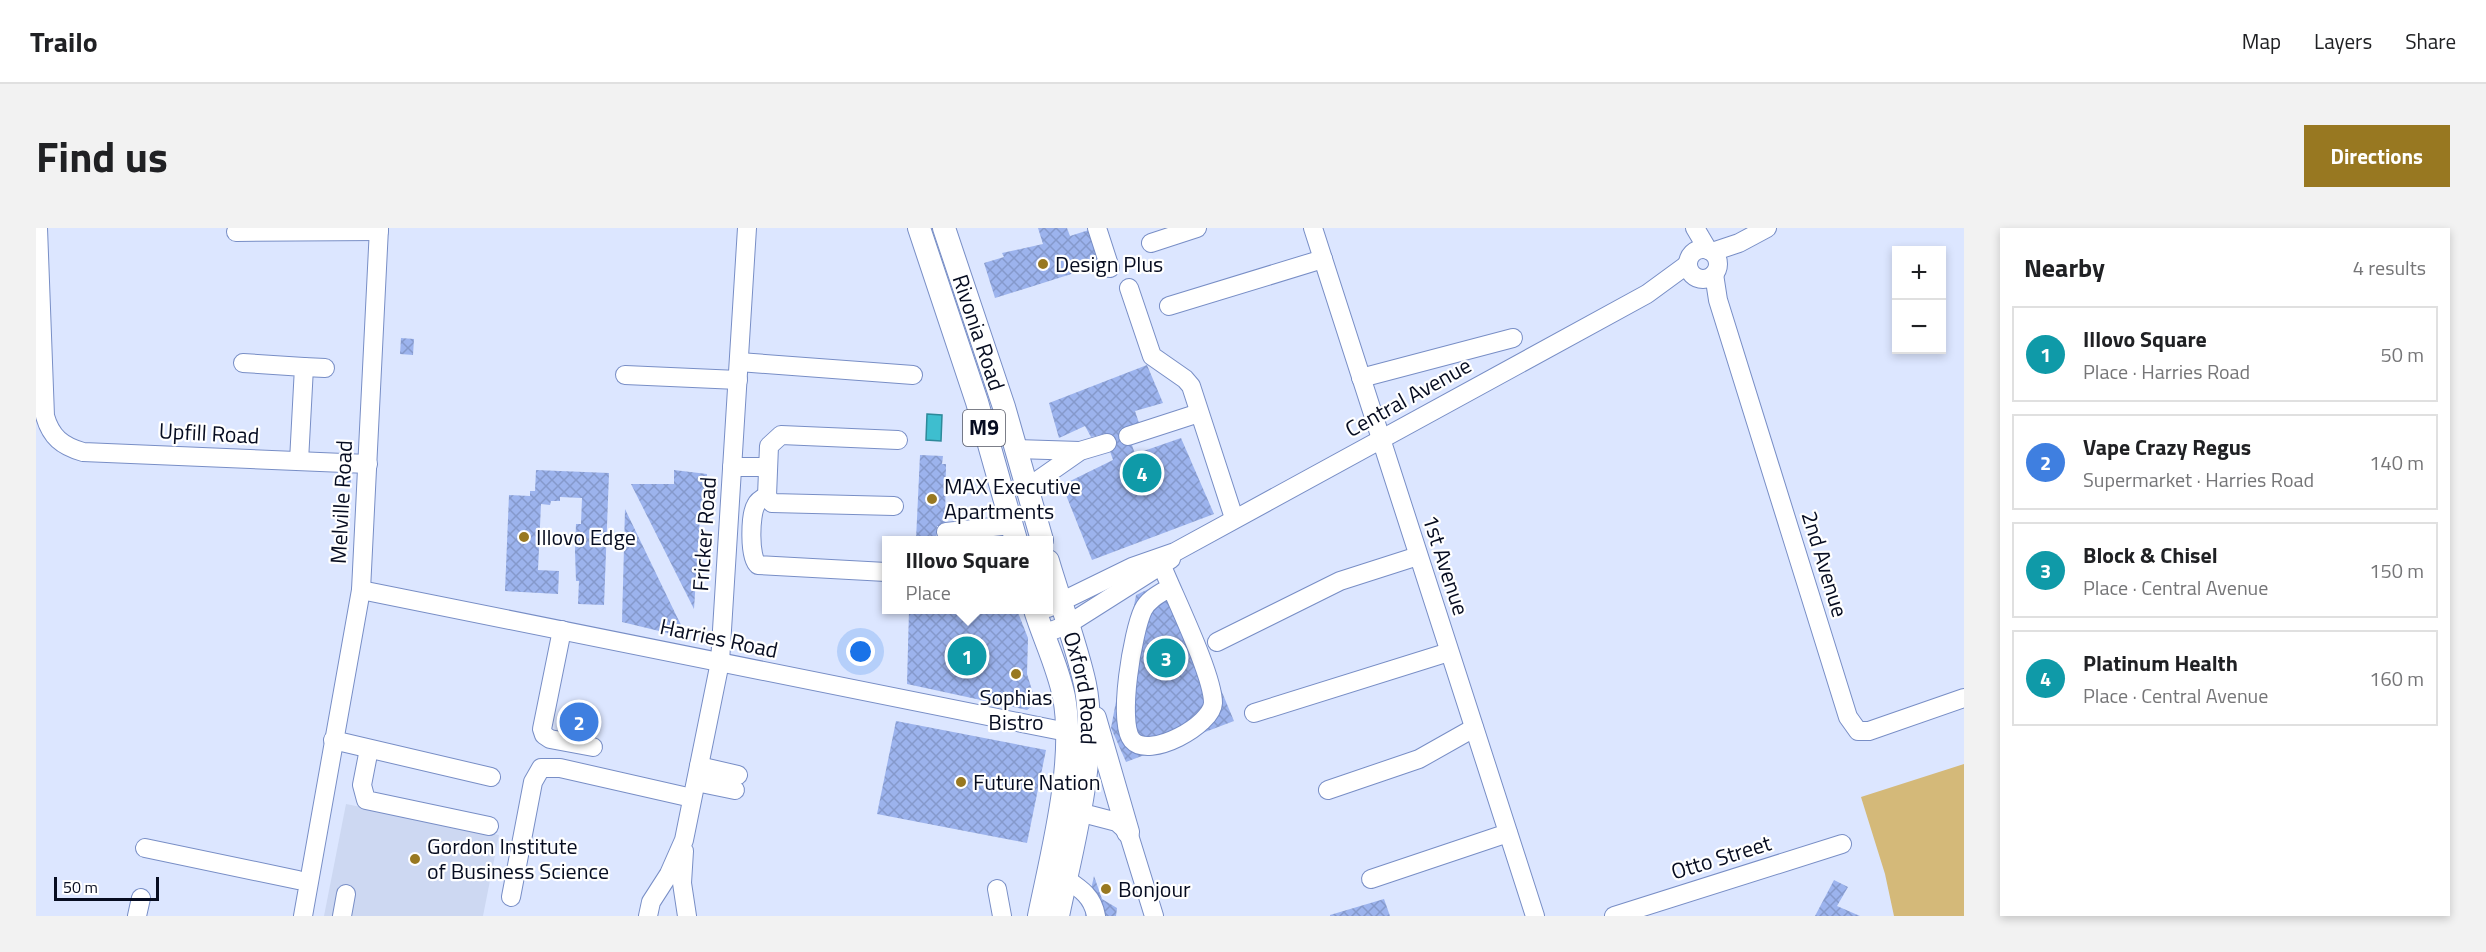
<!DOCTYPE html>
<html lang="en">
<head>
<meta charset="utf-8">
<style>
	:root { --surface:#fff; --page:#f2f2f2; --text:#202124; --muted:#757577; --line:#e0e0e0; --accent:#987821 }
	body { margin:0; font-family:"Titillium Web",sans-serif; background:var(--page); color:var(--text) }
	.controls { position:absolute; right:18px; top:18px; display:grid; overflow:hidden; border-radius:0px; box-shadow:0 3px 9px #0003 }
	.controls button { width:54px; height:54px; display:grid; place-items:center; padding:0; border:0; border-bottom:2px solid var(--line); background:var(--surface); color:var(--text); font:30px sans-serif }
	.scale { position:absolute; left:18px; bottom:15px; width:105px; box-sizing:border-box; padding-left:6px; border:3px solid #060c20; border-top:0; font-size:16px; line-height:21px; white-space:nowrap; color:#060c20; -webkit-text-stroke:4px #fff; paint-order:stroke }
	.you { position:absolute; left:825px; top:424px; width:21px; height:21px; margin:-15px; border:4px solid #fff; border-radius:50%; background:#1a73e8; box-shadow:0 0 0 9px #1a73e833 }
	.badge { display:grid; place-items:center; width:39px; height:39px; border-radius:50%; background:var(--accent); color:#fff; font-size:20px; font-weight:700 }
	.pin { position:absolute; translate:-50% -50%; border:3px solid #fff; box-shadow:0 2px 6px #0006 }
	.popup { position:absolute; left:846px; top:308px; width:171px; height:78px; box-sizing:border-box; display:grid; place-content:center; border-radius:0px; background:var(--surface); filter:drop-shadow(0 2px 4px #0005); font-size:20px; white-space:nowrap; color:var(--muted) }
	.popup b { font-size:22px; color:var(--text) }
	.popup::after { content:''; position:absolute; left:50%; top:100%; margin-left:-12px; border:12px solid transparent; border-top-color:var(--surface) }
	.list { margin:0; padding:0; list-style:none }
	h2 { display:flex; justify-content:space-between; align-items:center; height:78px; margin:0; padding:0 24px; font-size:26px }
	h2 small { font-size:20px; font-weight:400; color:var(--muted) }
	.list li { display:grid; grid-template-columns:39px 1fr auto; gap:18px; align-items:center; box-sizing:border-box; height:96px; margin:0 12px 12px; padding:0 12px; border:2px solid var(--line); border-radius:0px }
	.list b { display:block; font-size:22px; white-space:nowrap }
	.list p { margin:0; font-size:20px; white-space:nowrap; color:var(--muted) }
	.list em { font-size:20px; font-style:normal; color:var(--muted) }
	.map { position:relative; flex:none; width:1928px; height:688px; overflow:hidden; border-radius:0px }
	header { display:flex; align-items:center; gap:36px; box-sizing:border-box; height:84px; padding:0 30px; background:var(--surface); border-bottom:2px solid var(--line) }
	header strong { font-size:28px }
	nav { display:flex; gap:33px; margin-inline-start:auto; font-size:21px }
	.intro { display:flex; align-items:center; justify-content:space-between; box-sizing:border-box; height:144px; padding:0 36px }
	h1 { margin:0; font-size:42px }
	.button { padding:15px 27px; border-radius:0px; background:var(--accent); color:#fff; font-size:21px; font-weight:700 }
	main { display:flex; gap:36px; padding:0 36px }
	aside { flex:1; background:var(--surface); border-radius:0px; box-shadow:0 3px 9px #0003 }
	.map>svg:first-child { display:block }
	.built { fill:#cdd8f2 }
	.green { fill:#d4b979 }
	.water { fill:#3ebecf; stroke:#2d899a; stroke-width:1.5 }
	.building { fill:url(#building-cross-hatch) }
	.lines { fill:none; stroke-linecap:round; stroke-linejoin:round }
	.minor-casing { stroke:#788ec6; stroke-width:20 }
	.major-casing { stroke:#788ec6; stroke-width:24 }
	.minor { stroke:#fff; stroke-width:18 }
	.major { stroke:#fff; stroke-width:22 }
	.poi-dot { fill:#987821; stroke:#fff; stroke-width:2 }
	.labels { text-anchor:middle; stroke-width:4.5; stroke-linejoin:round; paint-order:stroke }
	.shield { fill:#fff; stroke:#515563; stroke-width:1.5 }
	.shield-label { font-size:21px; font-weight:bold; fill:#060c20 }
	.poi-label { font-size:22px; fill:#060c20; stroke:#fff; text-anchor:start }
	.street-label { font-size:22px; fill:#060c20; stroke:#fff }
</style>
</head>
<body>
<header>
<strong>Trailo</strong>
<nav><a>Map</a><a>Layers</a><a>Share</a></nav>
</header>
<div class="intro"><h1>Find us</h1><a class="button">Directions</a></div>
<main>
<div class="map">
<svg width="1928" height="688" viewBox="0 0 1928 688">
	<defs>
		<pattern id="building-cross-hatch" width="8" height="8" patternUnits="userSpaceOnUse" patternTransform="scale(1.5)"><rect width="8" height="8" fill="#9cb3ed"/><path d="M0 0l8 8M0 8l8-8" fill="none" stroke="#8599cb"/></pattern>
	</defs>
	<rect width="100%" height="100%" fill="#dce6ff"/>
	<path class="built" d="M310 576 463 607 447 688H288Z"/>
	<path class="green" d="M1928 536V688H1858L1849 646 1825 569Z"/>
	<path class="water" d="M891 186 906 187 905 213 890 212Z"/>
	<g class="building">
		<path d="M1002 0H1031L1034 8 1056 1 1067 36 959 70 948 35 968 29 966 25 1007 16Z"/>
		<path d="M365 110 378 111 377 127 364 126Z"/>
		<path d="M1111 137 1127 175 1099 183 1103 195 1090 199 1099 226 1145 210 1178 286 1056 332 1026 257 1077 232 1068 206 1055 209 1049 198 1023 210 1013 175Z"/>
		<path d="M884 227 907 228 906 236H910L909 298H901L900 312H880Z"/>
		<path d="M500 242 573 245 568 377 542 376 543 353H540L539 323 540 296H545L546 270 524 269V273H515L514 277 505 276 502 342 523 343 522 366 469 363 473 267 494 268V263H499Z"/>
		<path d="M638 242 671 246 669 275H665L658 381 595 256H638Z"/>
		<circle cx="309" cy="253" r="6"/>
		<path d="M589 281 641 389 652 410 586 394Z"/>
		<path d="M1138 349 1198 493 1090 534 1075 500 1100 367Z"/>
		<path d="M873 382H981L992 410 991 446 1000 475 991 482 871 456Z"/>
		<path d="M860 493 1010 522 991 615 841 586Z"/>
		<path d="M1058 648 1066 671 1081 680 1080 688H1049Z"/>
		<path d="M1798 652 1812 659 1801 678 1824 688H1779Z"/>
		<path d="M1348 671 1354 688H1294V687Z"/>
	</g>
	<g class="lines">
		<g class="minor-casing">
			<g id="minor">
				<path d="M2 0 9 188C15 209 26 218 47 224L332 236"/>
				<path d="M1061 0 1074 40"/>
				<path d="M1277 0 1499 688"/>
				<path d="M1659 0 1672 22"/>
				<path d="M200 4 343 3"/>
				<path d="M1115 15 1161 0"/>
				<circle cx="1667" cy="36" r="15"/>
				<path d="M1676 24 1703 15 1731 0"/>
				<path d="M1678 46 1682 72 1812 489 1822 503H1833L1928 470"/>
				<path d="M1093 60 1116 128 1149 151 1155 158 1198 290"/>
				<path d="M1133 78 1287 31"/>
				<path d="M703 134 877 147"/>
				<path d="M207 135 268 139 263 233"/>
				<path d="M268 139 289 140"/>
				<path d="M589 147 702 152"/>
				<path d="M1325 150 1477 110"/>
				<path d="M1092 208 1163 185"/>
				<path d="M980 221 1044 223"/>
				<path d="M696 239H731"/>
				<path d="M991 260 1044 223 1071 215"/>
				<path d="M731 268C727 270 722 272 720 277 714 286 713 330 722 337L850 344"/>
				<path d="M858 278 736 275 731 268 733 218 745 207 862 212"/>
				<path d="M910 304 975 297"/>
				<path d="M1126 338C1138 368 1177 447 1177 475 1176 497 1113 532 1096 512 1081 494 1097 403 1107 382 1112 371 1125 365 1135 359"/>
				<path d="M325 362 1031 504"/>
				<path d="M1012 380 1096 339 1139 324 1611 66 1652 36"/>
				<path d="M526 402 506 501 508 507 514 511 557 519"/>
				<path d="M1007 406 1031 397 1135 331"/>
				<path d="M1181 414 1304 353 1382 328"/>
				<path d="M1218 485 1413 424"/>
				<path d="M297 512 455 549"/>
				<path d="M333 521 326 557 330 572 453 598"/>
				<path d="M663 538 702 547"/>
				<path d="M660 554 699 562"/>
				<path d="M1292 562 1383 531 1438 500"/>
				<path d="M1031 581 1081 594 1092 604 1118 688"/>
				<path d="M109 620 262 652"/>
				<path d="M648 623 646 655 651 688"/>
				<path d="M1030 651C1045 661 1057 669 1060 688"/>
				<path d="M1335 651 1472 605"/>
				<path d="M961 661 966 688"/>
				<path d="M475 669 497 554 505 540H524L656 570"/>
				<path d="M101 688 105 670"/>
				<path d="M267 688 325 362 343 0"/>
				<path d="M306 688 310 666"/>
				<path d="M612 688 615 674 633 646 648 612 684 434 711 0"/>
				<path d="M1578 688 1806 616"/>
			</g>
		</g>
		<g class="major-casing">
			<g id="major">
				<path d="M883 0 941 174 980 312"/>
				<path id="s1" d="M908 0 968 179 1006 312"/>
				<path id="s2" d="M1012 333C1024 374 1040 415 1049 456 1063 524 1036 620 1022 688"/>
				<path d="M999 382C1008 411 1022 439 1028 469 1040 534 1016 624 1003 688"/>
				<path d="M1059 490 1092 604"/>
			</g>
		</g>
		<use href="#minor" class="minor"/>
		<use href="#major" class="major"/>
	</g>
	<g class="poi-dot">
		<circle cx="1007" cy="36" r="6"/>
		<circle cx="896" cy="271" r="6"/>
		<circle cx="488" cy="309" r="6"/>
		<circle cx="980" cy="446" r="6"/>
		<circle cx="925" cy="554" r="6"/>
		<circle cx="379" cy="631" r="6"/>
		<circle cx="1070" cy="661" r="6"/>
	</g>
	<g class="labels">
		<rect class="shield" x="927" y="182" width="42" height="36" rx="4.5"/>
		<g class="shield-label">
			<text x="948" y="207">M9</text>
		</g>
		<g class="poi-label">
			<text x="1019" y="44">Design Plus</text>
			<text x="908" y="266">MAX Executive<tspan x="908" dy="25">Apartments</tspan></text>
			<text x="500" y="317">Illovo Edge</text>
			<text x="980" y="477" text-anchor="middle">Sophias<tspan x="980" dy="25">Bistro</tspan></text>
			<text x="937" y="562">Future Nation</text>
			<text x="391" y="626">Gordon Institute<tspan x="391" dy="25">of Business Science</tspan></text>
			<text x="1082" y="669">Bonjour</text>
		</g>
		<g class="street-label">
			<text dy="8" stroke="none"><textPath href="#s1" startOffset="110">Rivonia Road</textPath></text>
			<text transform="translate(1372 169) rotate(-29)" y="8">Central Avenue</text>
			<text transform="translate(173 205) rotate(3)" y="8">Upfill Road</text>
			<text transform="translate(305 274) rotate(-87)" y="8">Melville Road</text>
			<text transform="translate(668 306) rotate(-86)" y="8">Fricker Road</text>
			<text transform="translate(1789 336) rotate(73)" y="8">2nd Avenue</text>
			<text transform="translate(1410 337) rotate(72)" y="8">1st Avenue</text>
			<text transform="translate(683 410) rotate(12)" y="8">Harries Road</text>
			<text dy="8" stroke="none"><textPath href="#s2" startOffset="132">Oxford Road</textPath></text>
			<text transform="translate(1685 629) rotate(-17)" y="8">Otto Street</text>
		</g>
	</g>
</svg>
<div class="controls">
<button>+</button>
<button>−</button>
</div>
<div class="scale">50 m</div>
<div class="you"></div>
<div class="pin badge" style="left:931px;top:428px;background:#0f9aa8">1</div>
<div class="popup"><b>Illovo Square</b>Place</div>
<div class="pin badge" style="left:543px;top:494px;background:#3f7fe0">2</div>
<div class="pin badge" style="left:1130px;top:430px;background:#0f9aa8">3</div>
<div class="pin badge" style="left:1106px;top:245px;background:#0f9aa8">4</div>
</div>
<aside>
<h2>Nearby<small>4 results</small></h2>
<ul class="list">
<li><span class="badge" style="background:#0f9aa8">1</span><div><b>Illovo Square</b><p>Place · Harries Road</p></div><em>50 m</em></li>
<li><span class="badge" style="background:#3f7fe0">2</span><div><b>Vape Crazy Regus</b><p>Supermarket · Harries Road</p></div><em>140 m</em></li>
<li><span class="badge" style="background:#0f9aa8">3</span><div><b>Block &amp; Chisel</b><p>Place · Central Avenue</p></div><em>150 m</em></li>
<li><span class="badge" style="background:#0f9aa8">4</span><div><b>Platinum Health</b><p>Place · Central Avenue</p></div><em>160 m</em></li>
</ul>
</aside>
</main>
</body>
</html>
